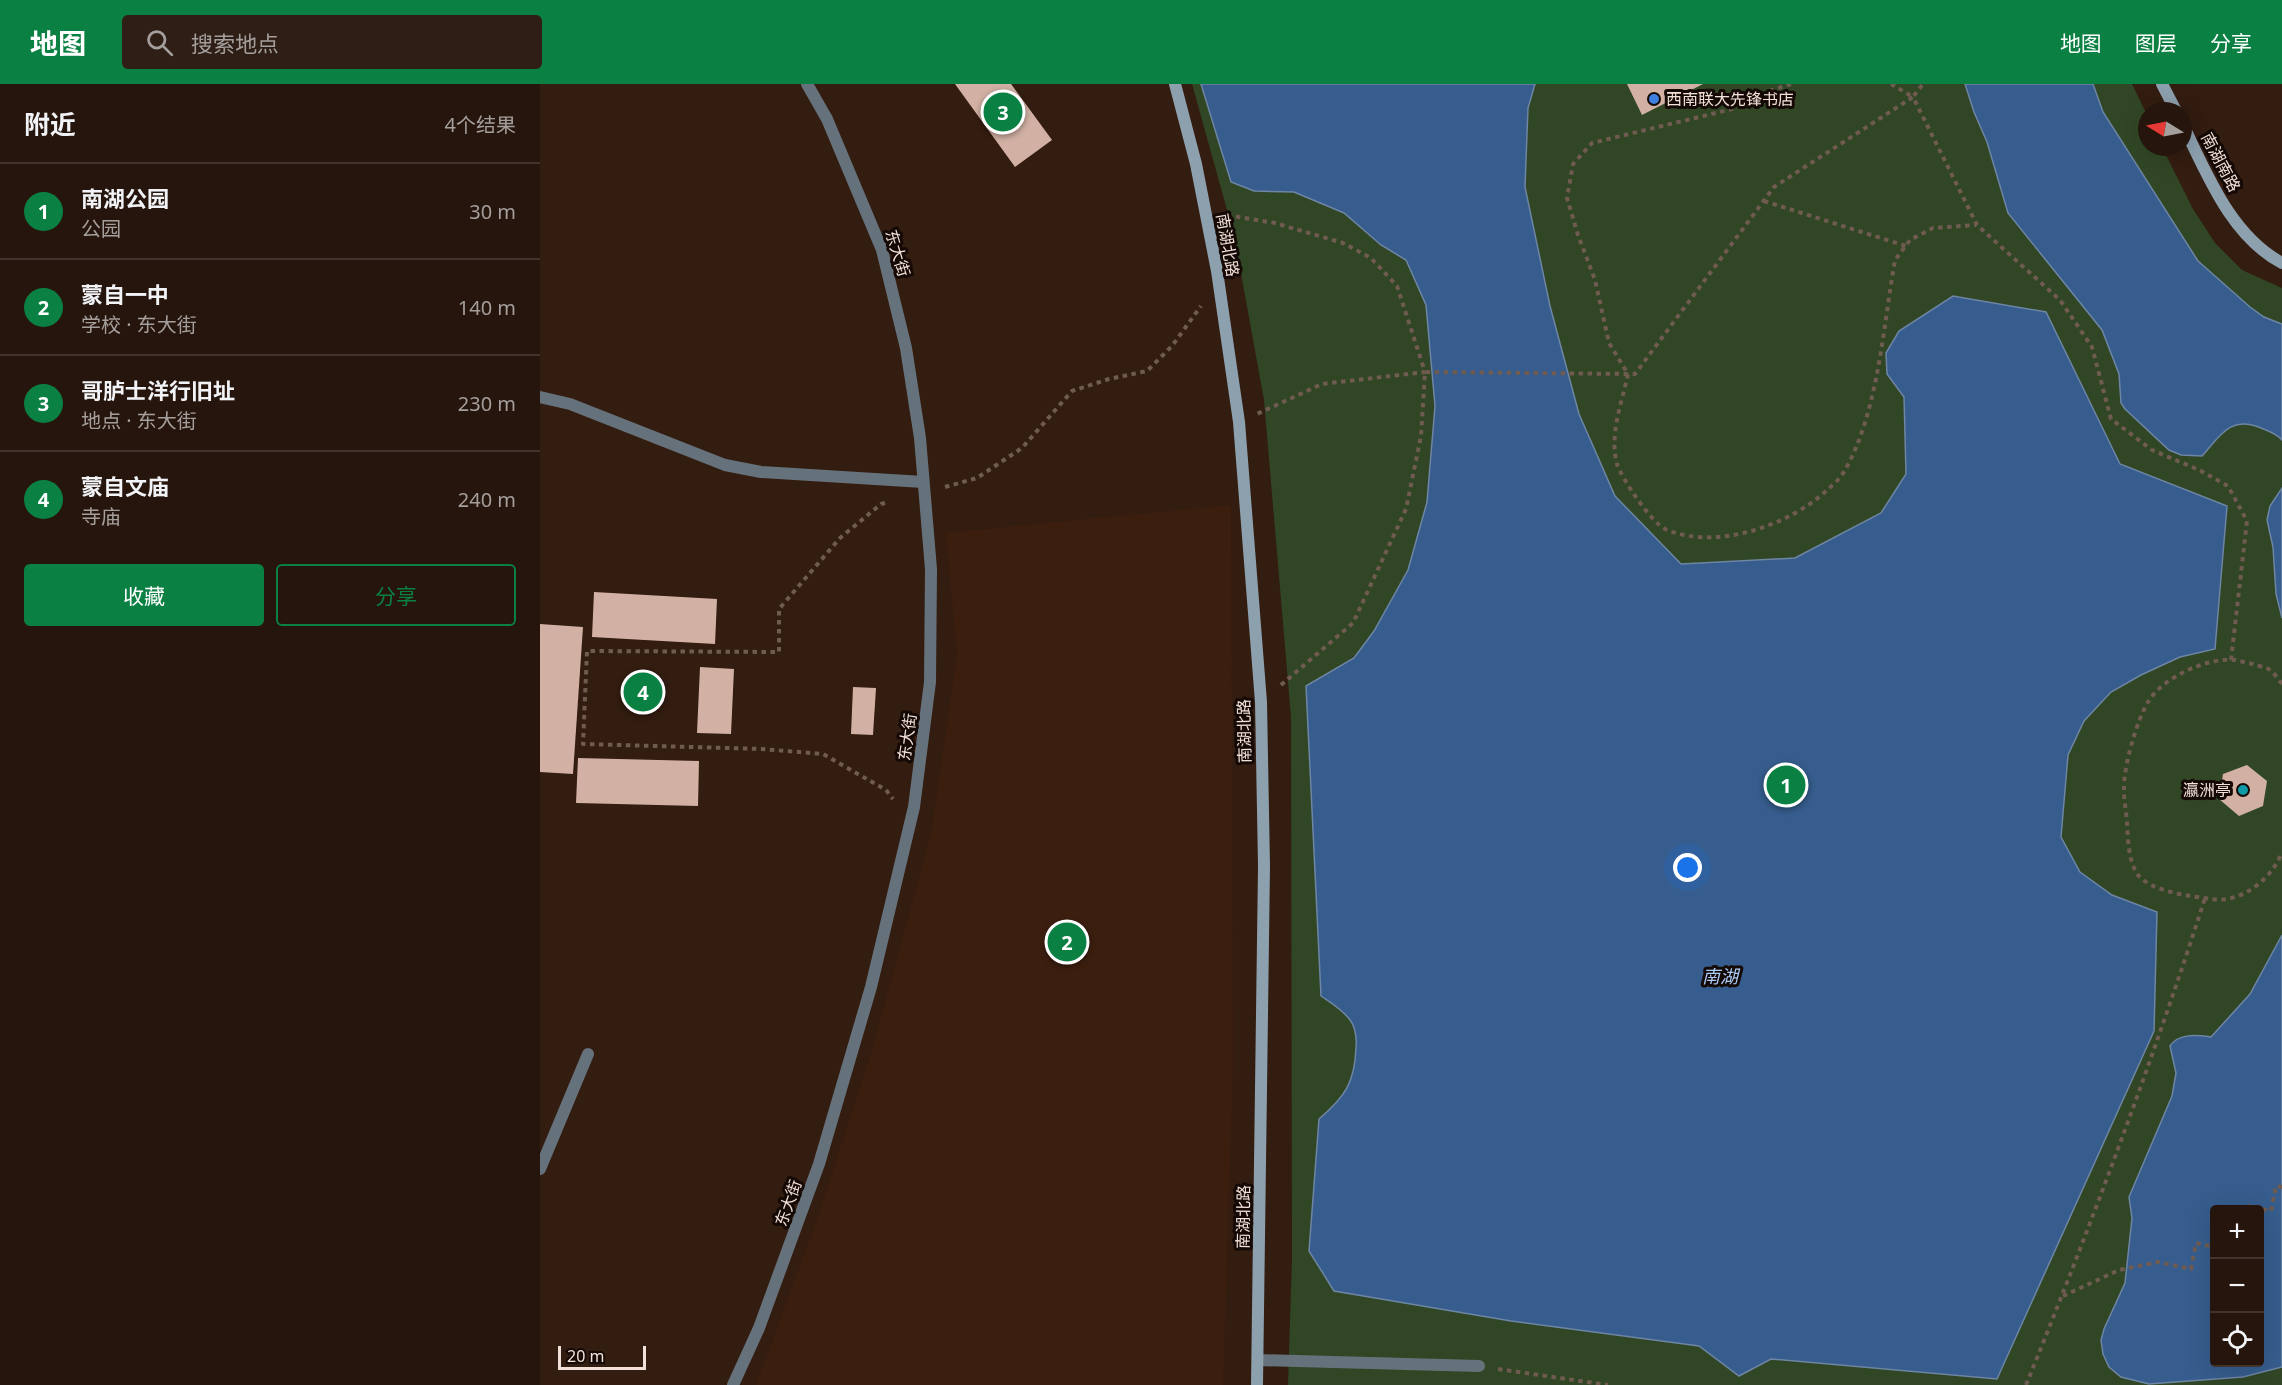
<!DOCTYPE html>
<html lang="zh">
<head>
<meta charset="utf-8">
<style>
	:root { --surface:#26150c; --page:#2e1e15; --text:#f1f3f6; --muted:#a49f9d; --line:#42342d; --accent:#0b8043 }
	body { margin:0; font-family:"Noto Sans","Noto Sans SC",sans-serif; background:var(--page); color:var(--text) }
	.controls { position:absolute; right:18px; bottom:18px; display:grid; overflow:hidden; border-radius:6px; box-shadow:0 6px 24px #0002 }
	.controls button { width:54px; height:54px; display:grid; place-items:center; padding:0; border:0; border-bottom:2px solid var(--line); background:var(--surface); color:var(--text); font:30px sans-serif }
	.compass { position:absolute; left:1598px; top:18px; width:54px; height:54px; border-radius:50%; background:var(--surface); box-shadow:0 6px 24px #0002; rotate:280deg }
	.scale { position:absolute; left:18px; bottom:15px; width:88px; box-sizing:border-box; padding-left:6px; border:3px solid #f2e1d9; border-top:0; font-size:16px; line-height:21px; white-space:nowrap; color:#f2e1d9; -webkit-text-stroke:4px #140905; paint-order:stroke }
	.you { position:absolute; left:1148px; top:784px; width:21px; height:21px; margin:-15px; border:4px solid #fff; border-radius:50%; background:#1a73e8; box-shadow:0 0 0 9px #1a73e833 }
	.badge { display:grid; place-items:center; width:39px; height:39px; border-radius:50%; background:var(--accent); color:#fff; font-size:20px; font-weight:700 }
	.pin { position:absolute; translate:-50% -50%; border:3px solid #fff; box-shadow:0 2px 6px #0006 }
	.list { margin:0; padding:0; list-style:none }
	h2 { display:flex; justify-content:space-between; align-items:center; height:78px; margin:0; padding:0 24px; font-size:26px }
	h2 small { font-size:20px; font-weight:400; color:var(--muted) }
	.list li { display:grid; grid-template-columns:39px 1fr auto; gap:18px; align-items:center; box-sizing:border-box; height:96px; padding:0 24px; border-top:2px solid var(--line) }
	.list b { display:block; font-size:22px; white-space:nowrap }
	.list p { margin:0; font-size:20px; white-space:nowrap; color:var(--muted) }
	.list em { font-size:20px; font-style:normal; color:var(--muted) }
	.actions { display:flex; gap:12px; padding:18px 24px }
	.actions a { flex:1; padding:14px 0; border:2px solid var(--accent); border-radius:6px; text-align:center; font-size:21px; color:var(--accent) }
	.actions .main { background:var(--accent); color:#fff }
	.icon { flex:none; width:33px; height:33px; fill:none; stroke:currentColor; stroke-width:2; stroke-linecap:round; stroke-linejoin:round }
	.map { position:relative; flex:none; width:1742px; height:1301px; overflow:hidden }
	header { display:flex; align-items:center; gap:36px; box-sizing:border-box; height:84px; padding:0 30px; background:var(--accent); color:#fff }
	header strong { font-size:28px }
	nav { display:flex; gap:33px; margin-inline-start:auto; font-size:21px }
	.search { width:420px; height:54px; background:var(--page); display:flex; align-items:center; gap:15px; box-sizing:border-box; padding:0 21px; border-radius:6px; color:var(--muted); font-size:22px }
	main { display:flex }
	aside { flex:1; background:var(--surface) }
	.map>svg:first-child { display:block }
	.built { fill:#3c1e0f }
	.green { fill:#304625; fill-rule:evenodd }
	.water { fill:#365d8d; stroke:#6e85a4; stroke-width:1.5; fill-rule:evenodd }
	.building { fill:#d2b1a4 }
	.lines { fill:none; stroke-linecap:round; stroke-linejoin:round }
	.path { stroke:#705b50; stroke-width:4; stroke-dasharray:4.5 4.5; stroke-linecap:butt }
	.lane { stroke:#66727b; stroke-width:12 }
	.street { stroke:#66727b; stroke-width:12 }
	.secondary { stroke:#8da0ae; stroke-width:12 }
	.shop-dot { fill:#3f7fe0; stroke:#140905; stroke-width:2 }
	.culture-dot { fill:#0f9aa8; stroke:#140905; stroke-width:2 }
	.labels { text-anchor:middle; stroke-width:6; stroke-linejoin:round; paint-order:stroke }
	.poi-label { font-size:16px; fill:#f2e1d9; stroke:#140905; text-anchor:start }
	.street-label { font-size:16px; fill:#f2e1d9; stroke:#140905 }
	.water-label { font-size:18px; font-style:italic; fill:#abcdf9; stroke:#140905 }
</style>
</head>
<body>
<header>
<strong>地图</strong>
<div class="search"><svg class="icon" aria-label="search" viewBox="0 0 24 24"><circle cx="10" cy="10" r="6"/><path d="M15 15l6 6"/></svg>搜索地点</div>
<nav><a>地图</a><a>图层</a><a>分享</a></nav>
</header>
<main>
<aside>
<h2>附近<small>4个结果</small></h2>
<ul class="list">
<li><span class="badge">1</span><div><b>南湖公园</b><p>公园</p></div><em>30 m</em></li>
<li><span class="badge">2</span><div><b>蒙自一中</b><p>学校 · 东大街</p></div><em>140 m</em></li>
<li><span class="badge">3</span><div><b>哥胪士洋行旧址</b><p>地点 · 东大街</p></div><em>230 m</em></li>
<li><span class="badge">4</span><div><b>蒙自文庙</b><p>寺庙</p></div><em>240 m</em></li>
</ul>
<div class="actions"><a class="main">收藏</a><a>分享</a></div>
</aside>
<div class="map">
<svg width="1742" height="1301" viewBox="0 0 1742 1301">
	<rect width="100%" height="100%" fill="#331c10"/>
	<path class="built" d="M691 421 693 981 683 1301H216L278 1133 332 966 391 750 417 571 406 449Z"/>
	<path class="green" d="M652 0H1592L1607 31V63H1622L1653 125 1675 159 1702 186 1742 204V1301H748L752 1175 751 633 724 316 694 151ZM1674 1126H1720V1278H1674Z"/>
	<g class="water">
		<path d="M661 0H995L988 24 985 103 1010 222 1039 330 1075 412 1141 480 1255 474 1341 429 1366 390 1364 313 1347 290 1346 269 1359 247 1413 212 1506 228 1580 380 1687 422 1675 565 1640 573 1601 591 1571 608 1544 637 1528 671 1521 753 1540 788 1572 811 1617 828 1614 947 1457 1295 1231 1275 1199 1292 1159 1262 971 1237 794 1207 769 1167 779 1035C805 1013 815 998 816 963 817 955 815 942 810 936 803 926 791 919 781 912L766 602 814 574 834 547 868 486 887 418 895 322 886 221 866 176 841 161 804 129 754 108 714 107 691 98Z"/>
		<path d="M1425 0H1553L1563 28 1658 177 1710 223 1724 233 1742 240V356C1737 350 1729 347 1721 344 1690 331 1680 352 1662 372L1641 371 1629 366 1585 325 1581 319 1579 290 1562 246 1468 129 1447 58 1434 28Z"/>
		<path d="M1742 404V534L1736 510 1733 463 1727 436 1730 422Z"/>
		<path d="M1742 851V1283L1703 1293 1609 1300 1581 1293 1569 1283 1563 1270 1561 1256 1564 1245 1585 1199 1592 1134 1589 1113 1632 1012 1636 989 1630 962C1639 949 1656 951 1671 953L1710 910ZM1674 1126H1720V1278H1674Z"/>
	</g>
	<g class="building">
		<path d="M415 0H471L512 56 475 83Z"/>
		<path d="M1087 0H1163L1102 31Z"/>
		<path d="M54 508 177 515 175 560 52 553Z"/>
		<path d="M0 540 43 543 33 690 0 688Z"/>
		<path d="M160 583 194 585 191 650 157 649Z"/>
		<path d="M313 603 336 604 333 651 311 650Z"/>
		<path d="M38 674 159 677 158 722 36 719Z"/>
		<path d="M1707 681 1727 697 1723 722 1699 732 1679 715 1683 690Z"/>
	</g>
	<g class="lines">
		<g class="path">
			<path d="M1251 0 1232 6 1192 25 1052 59 1033 80 1027 114 1038 151 1055 196 1069 259 1088 290C1082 318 1069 351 1077 380 1082 395 1111 438 1125 445 1175 467 1248 442 1286 407 1291 402 1298 397 1302 391 1338 333 1343 243 1355 176L1370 156 1393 144 1436 141"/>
			<path d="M1351 0 1373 13 1383 0"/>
			<path d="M1224 117 1366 162"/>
			<path d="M687 131 735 139 803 159 831 174 857 202 885 288 782 300 717 330"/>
			<path d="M405 403 437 394 482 364 532 307 569 295 607 287 632 262 661 222"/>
			<path d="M345 419 341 420 300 454 239 525V568L47 567 43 660 222 665 283 670 346 706 353 715"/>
			<path d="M1742 600C1738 595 1734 589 1730 586 1726 583 1718 582 1713 580 1707 579 1701 577 1695 576 1667 573 1622 594 1608 618 1597 636 1583 684 1584 706 1584 716 1586 727 1587 738 1588 754 1588 777 1598 791 1612 808 1650 812 1671 815 1701 820 1732 795 1742 768"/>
			<path d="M741 601 813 539 866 425 881 352 885 288 1095 290 1234 103 1373 13 1437 141 1520 216 1552 263 1571 335 1612 366 1659 386 1688 402 1707 437 1691 576"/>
			<path d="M1708 1126 1709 1122 1731 1127 1736 1102 1742 1103"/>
			<path d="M1523 1212 1579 1186 1618 1178 1651 1185 1656 1159 1674 1163"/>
			<path d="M958 1285 1068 1301"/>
			<path d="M1486 1301C1551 1141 1612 979 1665 814"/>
		</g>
		<path class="lane" d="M718 1276 939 1282"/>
		<g class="street">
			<path d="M0 313 30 320 185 381 221 388 383 398"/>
			<path d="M0 1085 48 970"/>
			<path d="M193 1301 219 1244 279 1080 331 903 374 723 390 598 391 485 380 354 366 264 342 166 287 35 267 0"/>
		</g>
		<g class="secondary">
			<path d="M635 0 656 80 677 187 699 338 721 618 724 782 717 1301"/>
			<path d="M1622 0 1636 27"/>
			<path d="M1643 41C1667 90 1691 152 1742 179"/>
		</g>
	</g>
	<circle class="shop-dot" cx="1114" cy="15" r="6"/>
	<circle class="culture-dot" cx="1703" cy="706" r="6"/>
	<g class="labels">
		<g class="poi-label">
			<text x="1126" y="21">西南联大先锋书店</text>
			<text x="1691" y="712" text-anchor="end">瀛洲亭</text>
		</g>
		<g class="street-label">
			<text transform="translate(1681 78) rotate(62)" y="6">南湖南路</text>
			<text transform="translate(688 161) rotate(80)" y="6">南湖北路</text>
			<text transform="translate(358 169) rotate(73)" y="6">东大街</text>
			<text transform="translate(704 647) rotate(-91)" y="6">南湖北路</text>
			<text transform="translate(367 653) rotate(-82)" y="6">东大街</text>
			<text transform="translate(248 1119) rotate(-70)" y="6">东大街</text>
			<text transform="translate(703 1133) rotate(-89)" y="6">南湖北路</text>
		</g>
		<g class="water-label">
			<text x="1180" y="899">南湖</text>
		</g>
	</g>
</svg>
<div class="controls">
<button>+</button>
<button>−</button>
<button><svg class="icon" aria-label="locate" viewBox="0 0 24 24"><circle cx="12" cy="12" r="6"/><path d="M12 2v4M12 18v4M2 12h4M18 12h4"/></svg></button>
</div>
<svg class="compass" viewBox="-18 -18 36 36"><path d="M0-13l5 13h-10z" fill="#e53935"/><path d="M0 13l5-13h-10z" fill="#a49f9d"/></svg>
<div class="scale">20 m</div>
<div class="you"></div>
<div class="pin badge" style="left:1246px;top:701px">1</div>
<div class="pin badge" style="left:527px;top:858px">2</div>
<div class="pin badge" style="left:463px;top:28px">3</div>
<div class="pin badge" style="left:103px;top:608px">4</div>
</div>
</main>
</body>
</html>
